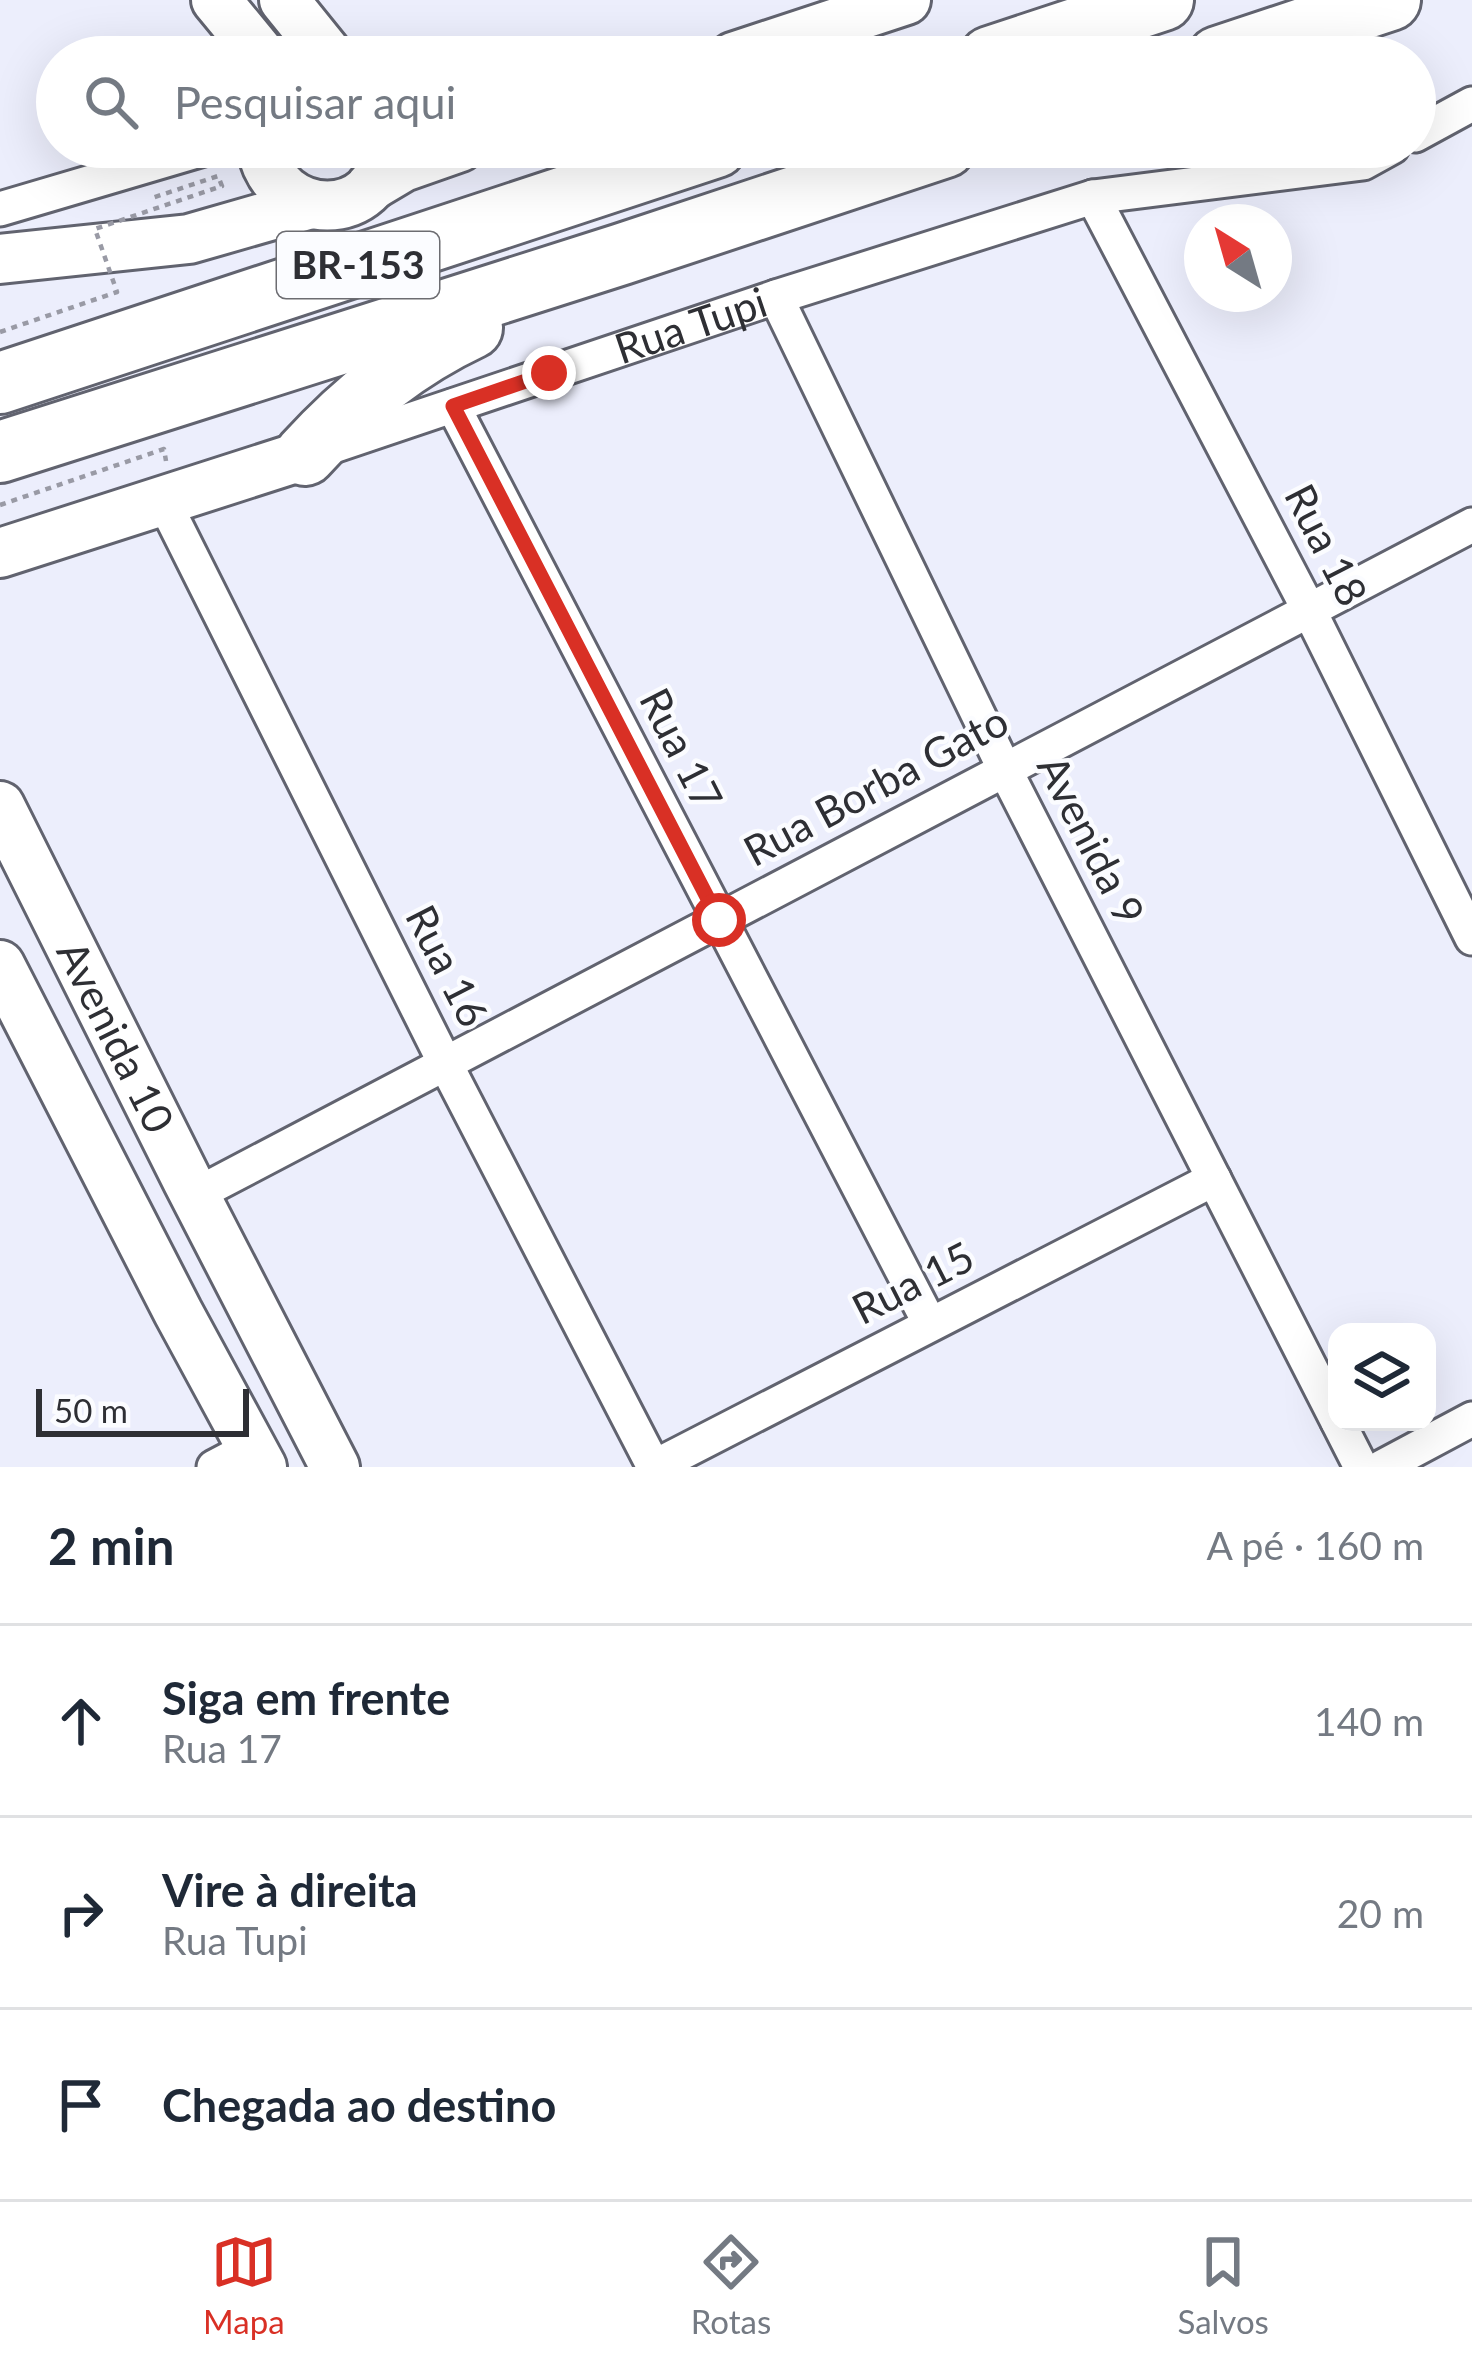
<!DOCTYPE html>
<html lang="pt">
<head>
<meta charset="utf-8">
<style>
	:root { --surface:#fff; --page:#f6f6f7; --text:#1f2937; --muted:#747a83; --line:#e0e1e3; --accent:#d93025 }
	body { margin:0; font-family:Lato,sans-serif; background:var(--page); color:var(--text) }
	.controls { position:absolute; right:36px; bottom:36px; display:grid; overflow:hidden; border-radius:24px; box-shadow:0 12px 48px #0002 }
	.controls button { width:108px; height:108px; display:grid; place-items:center; padding:0; border:0; border-bottom:3px solid var(--line); background:var(--surface); color:var(--text); font:60px sans-serif }
	.compass { position:absolute; left:1184px; top:204px; width:108px; height:108px; border-radius:50%; background:var(--surface); box-shadow:0 12px 48px #0002; rotate:323deg }
	.scale { position:absolute; left:36px; bottom:30px; width:213px; box-sizing:border-box; padding-left:12px; border:6px solid #2e2f34; border-top:0; font-size:33px; line-height:42px; white-space:nowrap; color:#2e2f34; -webkit-text-stroke:9px #fbfcff; paint-order:stroke }
	.stop { position:absolute; width:36px; height:36px; margin:-27px; border:9px solid #d93025; border-radius:50%; background:#fff }
	.stop.end { background:#d93025; border-color:#fff; box-shadow:0 3px 12px #0008 }
	.list { margin:0; padding:0; list-style:none }
	h2 { display:flex; justify-content:space-between; align-items:center; height:156px; margin:0; padding:0 48px; font-size:51px }
	h2 small { font-size:39px; font-weight:400; color:var(--muted) }
	.list li { display:grid; grid-template-columns:78px 1fr auto; gap:36px; align-items:center; box-sizing:border-box; height:192px; padding:0 48px; border-top:3px solid var(--line) }
	.list b { display:block; font-size:45px; white-space:nowrap }
	.list p { margin:0; font-size:39px; white-space:nowrap; color:var(--muted) }
	.list em { font-size:39px; font-style:normal; color:var(--muted) }
	.icon { flex:none; width:66px; height:66px; fill:none; stroke:currentColor; stroke-width:2; stroke-linecap:round; stroke-linejoin:round }
	.map { position:relative; flex:none; width:1472px; height:1467px; overflow:hidden }
	.search { position:absolute; background:var(--surface); box-shadow:0 12px 48px #0002; left:36px; right:36px; top:36px; height:132px; display:flex; align-items:center; gap:30px; box-sizing:border-box; padding:0 42px; border-radius:66px; color:var(--muted); font-size:45px }
	.sheet { height:732px; background:var(--surface) }
	nav { display:flex; justify-content:space-around; align-items:center; box-sizing:border-box; height:168px; border-top:3px solid var(--line); background:var(--surface); font-size:33px; color:var(--muted) }
	nav a { display:grid; justify-items:center; gap:6px }
	nav .on { color:var(--accent) }
	.map>svg:first-child { display:block }
	.lines { fill:none; stroke-linecap:round; stroke-linejoin:round }
	.street-casing { stroke:#61636f; stroke-width:39 }
	.secondary-casing { stroke:#61636f; stroke-width:54 }
	.highway-casing { stroke:#61636f; stroke-width:66 }
	.path { stroke:#999aa5; stroke-width:4.5; stroke-dasharray:6 6; stroke-linecap:butt }
	.street { stroke:#fff; stroke-width:33 }
	.secondary { stroke:#fff; stroke-width:48 }
	.highway { stroke:#fff; stroke-width:60 }
	.path-bridge { stroke:#999aa5; stroke-width:4.5; stroke-dasharray:6 6; stroke-linecap:butt }
	.route { stroke:#d93025; stroke-width:15 }
	.labels { text-anchor:middle; stroke-width:9; stroke-linejoin:round; paint-order:stroke }
	.shield { fill:#fbfcff; stroke:#6c6c71; stroke-width:3 }
	.shield-label { font-size:39px; font-weight:bold; fill:#2e2f34 }
	.street-label { font-size:42px; fill:#2e2f34; stroke:#fbfcff }
</style>
</head>
<body>
<div class="map">
<svg width="1472" height="1467" viewBox="0 0 1472 1467">
	<rect width="100%" height="100%" fill="#eceefc"/>
	<g class="lines">
		<g class="street-casing">
			<g id="street">
				<path d="M1415 135 1472 104"/>
				<path d="M1093 197 1309 610 1472 938"/>
				<path d="M0 209 210 147"/>
				<path d="M776 297 1005 770 1337 1420"/>
				<path d="M453 406 930 1324"/>
				<path id="s1" d="M324 449 776 297 1093 197 1363 163 1392 147"/>
				<path d="M164 502 445 1063 654 1467"/>
				<path d="M195 1195 1472 525"/>
				<path d="M1338 1422 1361 1467"/>
				<path d="M214 1467 252 1447"/>
				<path d="M654 1467 1214 1179"/>
				<path d="M1382 1467 1472 1419"/>
			</g>
		</g>
		<g class="secondary-casing">
			<g id="secondary">
				<path d="M216 0 263 57"/>
				<path d="M284 0 330 57"/>
				<path d="M733 57 906 0"/>
				<path d="M261 147C276 225 381 225 387 147"/>
				<path d="M371 186 403 167 460 147"/>
				<path d="M0 259 189 239 311 204"/>
				<path d="M0 553 305 455"/>
				<path id="s2" d="M0 806 188 1182 335 1467"/>
				<path d="M0 965 178 1312 262 1467"/>
			</g>
		</g>
		<g class="highway-casing">
			<g id="highway">
				<path d="M990 57 1163 0"/>
				<path d="M1218 57 1390 0"/>
				<path d="M0 383 716 147"/>
				<path d="M0 452 622 254 945 147"/>
				<path d="M305 455C353 402 406 359 472 328"/>
			</g>
		</g>
		<path class="path" d="M0 505 164 449 166 461"/>
		<use href="#street" class="street"/>
		<use href="#secondary" class="secondary"/>
		<use href="#highway" class="highway"/>
		<path class="path-bridge" d="M0 332 117 292 95 229 222 186 218 176 149 199"/>
	</g>
	<g class="lines">
		<path class="route" d="M549 373 453 406 719 920"/>
	</g>
	<g class="labels">
		<rect class="shield" x="277" y="232" width="162" height="66" rx="9"/>
		<g class="shield-label">
			<text x="358" y="279">BR-153</text>
		</g>
		<g class="street-label">
			<text dy="15" stroke="none"><textPath href="#s1" startOffset="387">Rua Tupi</textPath></text>
			<text transform="translate(1326 545) rotate(63)" y="15">Rua 18</text>
			<text transform="translate(681 749) rotate(63)" y="15">Rua 17</text>
			<text transform="translate(876 786) rotate(-28)" y="15">Rua Borba Gato</text>
			<text transform="translate(1091 840) rotate(63)" y="15">Avenida 9</text>
			<text transform="translate(447 966) rotate(63)" y="15">Rua 16</text>
			<text dy="15" stroke="none"><textPath href="#s2" startOffset="258">Avenida 10</textPath></text>
			<text transform="translate(913 1283) rotate(-27)" y="15">Rua 15</text>
		</g>
	</g>
</svg>
<div class="controls">
<button><svg class="icon" aria-label="layers" viewBox="0 0 24 24"><path d="M12 4l9 5-9 5-9-5zM3 14l9 5 9-5"/></svg></button>
</div>
<svg class="compass" viewBox="-18 -18 36 36"><path d="M0-13l5 13h-10z" fill="#e53935"/><path d="M0 13l5-13h-10z" fill="#747a83"/></svg>
<div class="scale">50 m</div>
<div class="stop" style="left:719px;top:920px"></div>
<div class="stop end" style="left:549px;top:373px"></div>
<div class="search"><svg class="icon" aria-label="search" viewBox="0 0 24 24"><circle cx="10" cy="10" r="6"/><path d="M15 15l6 6"/></svg>Pesquisar aqui</div>
</div>
<section class="sheet">
<h2>2 min<small>A pé · 160 m</small></h2>
<ul class="list">
<li><svg class="icon" aria-label="ahead" viewBox="0 0 24 24"><path d="M12 20V5M6 11l6-6 6 6"/></svg><div><b>Siga em frente</b><p>Rua 17</p></div><em>140 m</em></li>
<li><svg class="icon" aria-label="right" viewBox="0 0 24 24"><path d="M7 20v-9h11M14 6l5 5-5 5"/></svg><div><b>Vire à direita</b><p>Rua Tupi</p></div><em>20 m</em></li>
<li><svg class="icon" aria-label="arrive" viewBox="0 0 24 24"><path d="M6 21V4h12l-3 4 3 4H6"/></svg><div><b>Chegada ao destino</b></div></li>
</ul>
</section>
<nav>
<a class="on"><svg class="icon" aria-label="map" viewBox="0 0 24 24"><path d="M3 6l6-2 6 2 6-2v14l-6 2-6-2-6 2zM9 4v14M15 6v14"/></svg>Mapa</a>
<a><svg class="icon" aria-label="directions" viewBox="0 0 24 24"><path d="M12 3l9 9-9 9-9-9zM9 14v-3h6M13 9l2 2-2 2"/></svg>Rotas</a>
<a><svg class="icon" aria-label="saved" viewBox="0 0 24 24"><path d="M7 4h10v16l-5-4-5 4z"/></svg>Salvos</a>
</nav>
</body>
</html>
